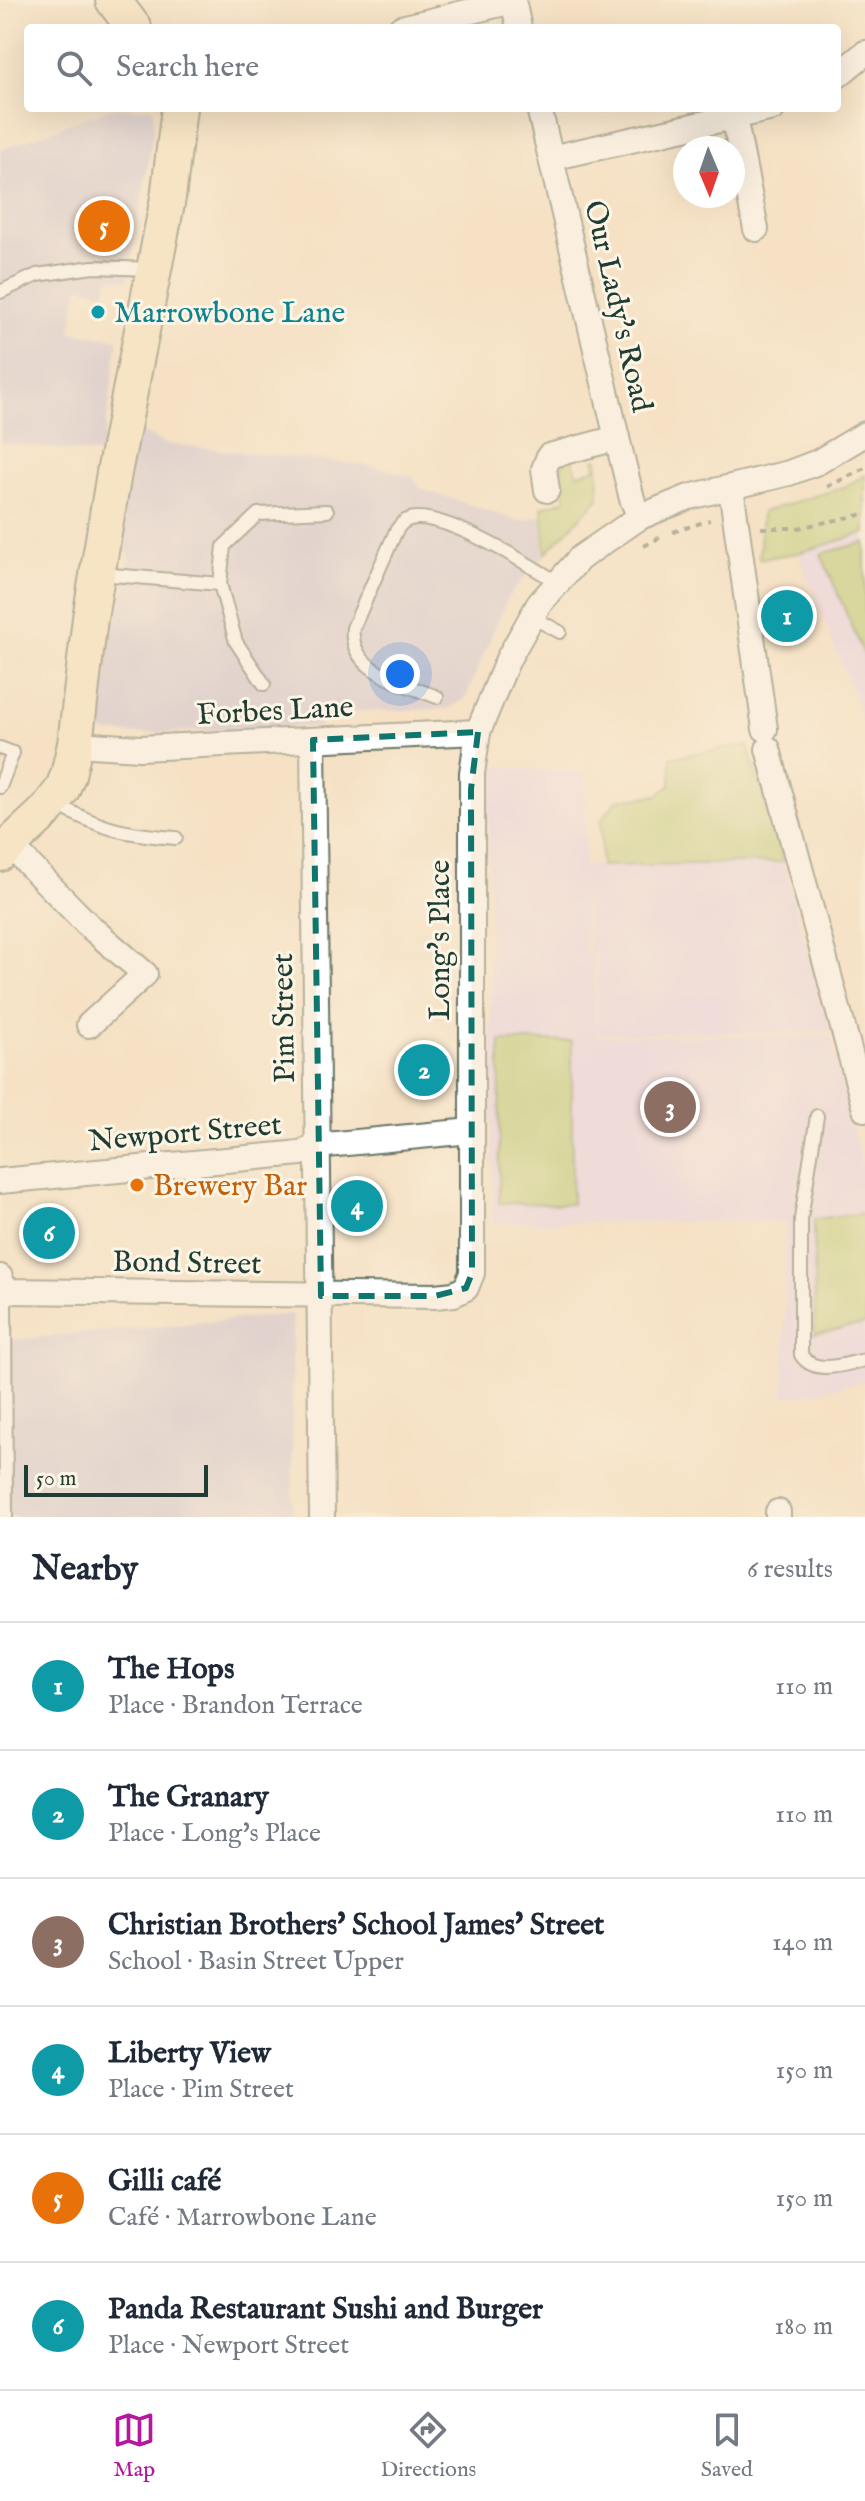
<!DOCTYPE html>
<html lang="en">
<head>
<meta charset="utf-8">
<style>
	:root { --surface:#fff; --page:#f6f6f7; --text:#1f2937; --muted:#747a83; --line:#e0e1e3; --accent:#b5179e }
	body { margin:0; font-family:"IM FELL English",serif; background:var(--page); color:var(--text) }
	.compass { position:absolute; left:673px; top:136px; width:72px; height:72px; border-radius:50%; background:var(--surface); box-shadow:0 8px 32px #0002; rotate:178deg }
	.scale { position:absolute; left:24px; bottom:20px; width:184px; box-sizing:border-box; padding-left:8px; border:4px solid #1f3d34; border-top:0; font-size:22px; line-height:28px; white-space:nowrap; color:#1f3d34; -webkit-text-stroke:6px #fcf5e5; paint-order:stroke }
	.you { position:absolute; left:400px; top:674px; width:28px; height:28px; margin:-20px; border:6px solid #fff; border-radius:50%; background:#1a73e8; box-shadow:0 0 0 12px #1a73e833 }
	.badge { display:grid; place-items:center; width:52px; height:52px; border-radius:50%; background:var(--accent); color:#fff; font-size:26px; font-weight:700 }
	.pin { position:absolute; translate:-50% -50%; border:4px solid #fff; box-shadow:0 2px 8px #0006 }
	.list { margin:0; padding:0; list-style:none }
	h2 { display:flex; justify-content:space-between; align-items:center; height:104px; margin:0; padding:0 32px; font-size:34px }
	h2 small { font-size:26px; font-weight:400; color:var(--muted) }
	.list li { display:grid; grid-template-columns:52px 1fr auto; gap:24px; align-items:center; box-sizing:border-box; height:128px; padding:0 32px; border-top:2px solid var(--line) }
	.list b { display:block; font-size:30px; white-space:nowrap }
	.list p { margin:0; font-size:26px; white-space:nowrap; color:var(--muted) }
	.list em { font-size:26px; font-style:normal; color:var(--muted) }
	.icon { flex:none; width:44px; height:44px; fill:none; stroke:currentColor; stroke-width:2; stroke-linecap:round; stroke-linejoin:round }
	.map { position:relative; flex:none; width:865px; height:1517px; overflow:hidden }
	.search { position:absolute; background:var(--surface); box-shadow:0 8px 32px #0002; left:24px; right:24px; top:24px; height:88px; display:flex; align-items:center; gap:20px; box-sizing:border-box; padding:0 28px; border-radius:8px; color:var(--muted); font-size:30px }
	.sheet { height:872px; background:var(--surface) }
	nav { display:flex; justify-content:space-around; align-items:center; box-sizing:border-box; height:112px; border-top:2px solid var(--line); background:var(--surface); font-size:22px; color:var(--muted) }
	nav a { display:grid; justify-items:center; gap:4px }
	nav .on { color:var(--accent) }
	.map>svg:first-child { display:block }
	.built { fill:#e6d2f0 }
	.industrial { fill:#c8bfd8 }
	.green { fill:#b6cb70; stroke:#6a8452; stroke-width:2 }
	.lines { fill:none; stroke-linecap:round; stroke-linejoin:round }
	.service-casing { stroke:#6a7667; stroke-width:16 }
	.minor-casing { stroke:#6a7667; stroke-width:28 }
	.secondary-casing { stroke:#6a7667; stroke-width:38 }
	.path { stroke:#6a7667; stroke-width:4; stroke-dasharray:6 6; stroke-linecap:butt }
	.service { stroke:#fff; stroke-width:12 }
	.minor { stroke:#fff; stroke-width:24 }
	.secondary { stroke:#f8e7c3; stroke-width:34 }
	.marked { fill:none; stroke:#0f766e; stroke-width:6; stroke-dasharray:16 10; stroke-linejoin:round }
	.culture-dot { fill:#0f9aa8; stroke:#fcf5e5; stroke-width:3 }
	.food-dot { fill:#e8710a; stroke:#fcf5e5; stroke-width:3 }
	.labels { text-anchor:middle; stroke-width:6; stroke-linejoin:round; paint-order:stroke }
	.street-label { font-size:30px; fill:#1f3d34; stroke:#fcf5e5 }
	.culture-label { font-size:30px; fill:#0d838f; stroke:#fcf5e5; text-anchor:start }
	.food-label { font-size:30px; fill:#c56008; stroke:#fcf5e5; text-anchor:start }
</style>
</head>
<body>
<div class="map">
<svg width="865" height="1517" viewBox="0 0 865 1517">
	<rect width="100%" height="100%" fill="#fcf5e5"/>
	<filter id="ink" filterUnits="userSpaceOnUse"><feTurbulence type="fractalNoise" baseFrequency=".0125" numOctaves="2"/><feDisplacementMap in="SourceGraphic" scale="16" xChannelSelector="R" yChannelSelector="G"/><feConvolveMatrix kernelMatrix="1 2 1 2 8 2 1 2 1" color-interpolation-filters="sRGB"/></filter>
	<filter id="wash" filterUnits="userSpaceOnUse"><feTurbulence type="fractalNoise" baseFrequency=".006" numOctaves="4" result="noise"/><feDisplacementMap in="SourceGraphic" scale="32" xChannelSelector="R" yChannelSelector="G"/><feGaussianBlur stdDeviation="1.8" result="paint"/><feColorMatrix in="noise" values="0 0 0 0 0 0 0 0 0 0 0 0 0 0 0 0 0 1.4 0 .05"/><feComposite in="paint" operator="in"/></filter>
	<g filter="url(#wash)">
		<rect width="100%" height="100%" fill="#f5e1c5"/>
		<g class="built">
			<path d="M865 533V733L859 709 798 553Z"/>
			<path d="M496 766 585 773V865L783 862 831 1032 597 1034V951L588 950 585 882V952H594L596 1036H831L865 1176V1381L797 1396H784L785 1221 493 1223 488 791Z"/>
		</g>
		<g class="industrial">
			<path d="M111 108H153L154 128 128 280 109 277 106 292 79 287 71 332 118 339 102 454 0 443V150Z"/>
			<path d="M134 429 166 444 375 466 412 476 422 489 520 521 541 516 545 556 533 567 508 597 465 699 448 709 321 712V726L128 734 91 731 108 601 125 591 130 553 114 549Z"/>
			<path d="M292 1314 293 1517H0V1341Z"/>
		</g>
		<g class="green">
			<path d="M572 458 578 474 596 468 594 460 598 459 599 498 546 553 542 507 566 500 559 474 564 462Z"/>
			<path d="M865 475V533L798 553 759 559 762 512 844 487Z"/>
			<path d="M865 542V657L821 554Z"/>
			<path d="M748 745 783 862 601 866V820L617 800 658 795 671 785V757Z"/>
			<path d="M500 1041H572V1204L499 1203Z"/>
			<path d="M865 1213V1324L815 1334 814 1219Z"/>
		</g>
	</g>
	<g filter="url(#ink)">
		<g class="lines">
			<g class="service-casing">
				<g id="service">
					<path d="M0 292 37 275 93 267 153 269"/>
					<path d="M100 574 220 584 236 642 264 684"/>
					<path d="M220 584 224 546 258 514 327 511"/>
					<path d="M532 617 560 632"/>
					<path d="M437 697C405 684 348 672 353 628L396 531C400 525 403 521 410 519 441 510 530 565 558 583"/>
					<path d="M0 748 13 753 0 787"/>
					<path d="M54 803C101 829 123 834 176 838"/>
					<path d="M817 1116 801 1219V1355C815 1376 844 1364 865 1360"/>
					<path d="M5 1291 6 1517"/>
				</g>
			</g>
			<g class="minor-casing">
				<g id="minor">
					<path d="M513 0 519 28"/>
					<path d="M401 28 513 1"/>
					<path d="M837 76 865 53"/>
					<path d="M539 108 617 438 632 499 640 517"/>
					<path d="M734 117 756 229"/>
					<path d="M551 158 773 108"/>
					<path d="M731 488 765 729"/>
					<path d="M547 490 544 469 549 456 617 438"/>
					<path d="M313 740 322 1517"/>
					<path d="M75 744 140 748 478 732"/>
					<path d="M768 749 865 1109"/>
					<path d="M10 845 89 926 145 974 89 1025"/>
					<path d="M0 1181 301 1153 316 1146 471 1131"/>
					<path d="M0 1277 5 1291 435 1296 454 1294 466 1288 472 1273V773L478 732 508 659 539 604 580 558 640 517 689 497 789 473 818 462 865 434"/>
					<path d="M778 1512V1517"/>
				</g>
			</g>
			<g class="secondary-casing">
				<g id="secondary">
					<path d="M113 0 134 28"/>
					<path d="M0 854 45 812 62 790 68 775 75 744 90 618 114 473 168 198 179 108"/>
				</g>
			</g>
			<g class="path">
				<path d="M827 487 865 468"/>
				<path d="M761 528H798L865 514"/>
				<path d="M673 532 710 520"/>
				<path d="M644 546 661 537"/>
			</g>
			<use href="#service" class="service"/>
			<use href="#minor" class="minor"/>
			<use href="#secondary" class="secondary"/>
		</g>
	</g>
	<path d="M0 0H865V1517H0ZM478 732 471 789 472 1273 466 1288 435 1296H321L313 740Z" fill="#f5e1c5" fill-opacity=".55" fill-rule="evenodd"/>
	<path class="marked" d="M478 732 471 789 472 1273 466 1288 435 1296H321L313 740Z"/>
	<circle class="culture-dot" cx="98" cy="312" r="8"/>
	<circle class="food-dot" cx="137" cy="1185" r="8"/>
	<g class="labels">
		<g class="street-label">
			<text transform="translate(619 306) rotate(77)" y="10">Our Lady's Road</text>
			<text transform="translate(275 710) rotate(-3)" y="10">Forbes Lane</text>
			<text transform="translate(439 940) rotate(-90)" y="10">Long's Place</text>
			<text transform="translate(283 1018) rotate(-91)" y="10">Pim Street</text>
			<text transform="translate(185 1132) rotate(-5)" y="10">Newport Street</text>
			<text transform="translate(187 1262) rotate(1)" y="10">Bond Street</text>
		</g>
		<g class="culture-label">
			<text x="114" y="322">Marrowbone Lane</text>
		</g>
		<g class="food-label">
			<text x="153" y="1195">Brewery Bar</text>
		</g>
	</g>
</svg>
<svg class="compass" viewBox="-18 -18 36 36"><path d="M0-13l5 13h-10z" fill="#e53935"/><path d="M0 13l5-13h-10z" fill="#747a83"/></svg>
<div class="scale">50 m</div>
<div class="you"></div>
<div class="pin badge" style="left:787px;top:616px;background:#0f9aa8">1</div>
<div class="pin badge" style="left:424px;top:1070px;background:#0f9aa8">2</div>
<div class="pin badge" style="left:670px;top:1107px;background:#8d6e63">3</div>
<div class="pin badge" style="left:357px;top:1206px;background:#0f9aa8">4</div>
<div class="pin badge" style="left:104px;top:226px;background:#e8710a">5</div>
<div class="pin badge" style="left:49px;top:1233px;background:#0f9aa8">6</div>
<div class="search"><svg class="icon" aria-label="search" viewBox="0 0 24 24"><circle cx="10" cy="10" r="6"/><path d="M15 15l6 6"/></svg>Search here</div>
</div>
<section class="sheet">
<h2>Nearby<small>6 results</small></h2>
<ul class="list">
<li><span class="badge" style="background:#0f9aa8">1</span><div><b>The Hops</b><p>Place · Brandon Terrace</p></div><em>110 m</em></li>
<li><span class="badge" style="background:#0f9aa8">2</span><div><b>The Granary</b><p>Place · Long's Place</p></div><em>110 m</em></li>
<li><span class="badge" style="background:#8d6e63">3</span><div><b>Christian Brothers' School James' Street</b><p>School · Basin Street Upper</p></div><em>140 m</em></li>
<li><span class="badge" style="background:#0f9aa8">4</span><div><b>Liberty View</b><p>Place · Pim Street</p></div><em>150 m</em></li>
<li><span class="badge" style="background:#e8710a">5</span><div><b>Gilli café</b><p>Café · Marrowbone Lane</p></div><em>150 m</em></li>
<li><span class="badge" style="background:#0f9aa8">6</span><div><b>Panda Restaurant Sushi and Burger</b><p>Place · Newport Street</p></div><em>180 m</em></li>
</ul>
</section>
<nav>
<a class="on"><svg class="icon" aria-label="map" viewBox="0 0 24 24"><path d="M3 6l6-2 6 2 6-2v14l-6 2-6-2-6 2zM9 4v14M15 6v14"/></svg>Map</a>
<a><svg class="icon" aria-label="directions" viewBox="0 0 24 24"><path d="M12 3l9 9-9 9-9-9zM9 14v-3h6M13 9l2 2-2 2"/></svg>Directions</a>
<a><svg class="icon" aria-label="saved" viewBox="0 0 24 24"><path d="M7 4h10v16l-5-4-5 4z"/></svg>Saved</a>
</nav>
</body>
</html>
